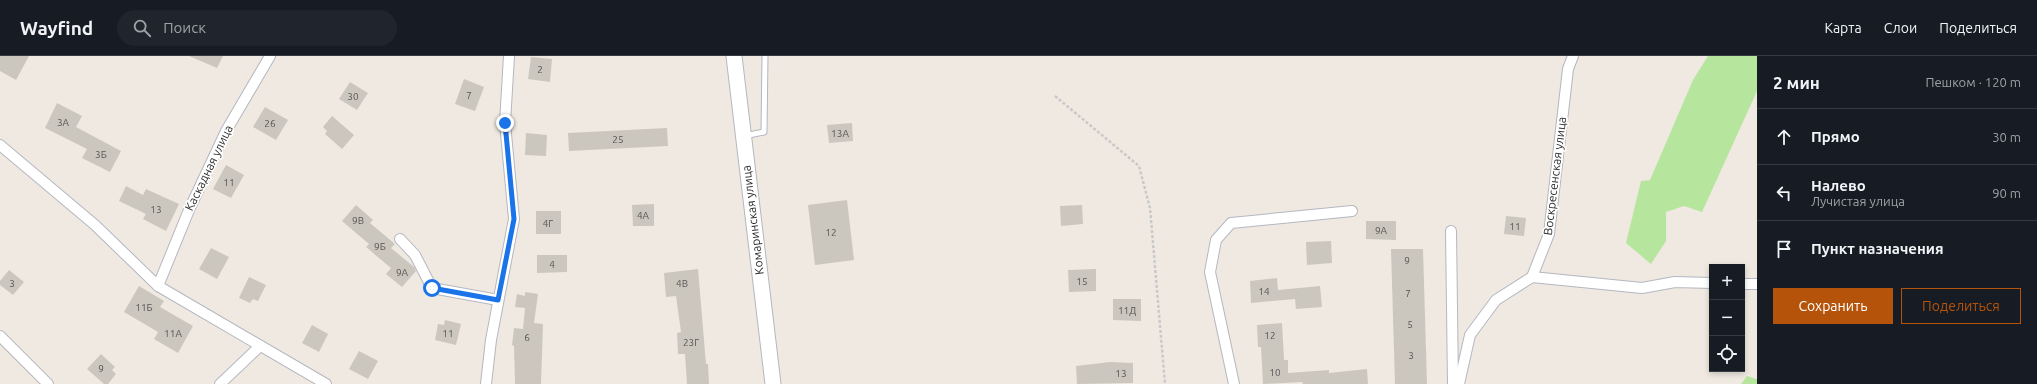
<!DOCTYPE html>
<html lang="ru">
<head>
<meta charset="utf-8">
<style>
	:root { --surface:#171b24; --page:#20242c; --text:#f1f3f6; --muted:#9ea1a6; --line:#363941; --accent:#b45309 }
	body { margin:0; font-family:Ubuntu,sans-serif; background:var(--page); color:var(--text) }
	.controls { position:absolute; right:12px; bottom:12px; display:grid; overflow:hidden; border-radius:0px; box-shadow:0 2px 6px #0003 }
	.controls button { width:36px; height:36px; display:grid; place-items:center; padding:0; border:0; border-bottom:1px solid var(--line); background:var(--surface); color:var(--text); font:20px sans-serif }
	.stop { position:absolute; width:12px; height:12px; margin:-9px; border:3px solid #1a73e8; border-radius:50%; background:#fff }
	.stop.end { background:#1a73e8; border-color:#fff; box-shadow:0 1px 4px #0008 }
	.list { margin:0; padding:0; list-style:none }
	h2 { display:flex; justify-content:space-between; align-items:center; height:52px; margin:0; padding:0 16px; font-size:17px }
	h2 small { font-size:13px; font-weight:400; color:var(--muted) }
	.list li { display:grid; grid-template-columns:26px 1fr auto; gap:12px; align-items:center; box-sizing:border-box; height:56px; padding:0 16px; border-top:1px solid var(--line) }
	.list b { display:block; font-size:15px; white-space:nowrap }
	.list p { margin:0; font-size:13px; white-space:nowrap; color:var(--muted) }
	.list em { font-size:13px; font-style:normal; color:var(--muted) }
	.actions { display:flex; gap:8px; padding:12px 16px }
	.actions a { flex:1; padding:9px 0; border:1px solid var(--accent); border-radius:0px; text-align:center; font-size:14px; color:var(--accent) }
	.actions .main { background:var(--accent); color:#fff }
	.icon { flex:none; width:22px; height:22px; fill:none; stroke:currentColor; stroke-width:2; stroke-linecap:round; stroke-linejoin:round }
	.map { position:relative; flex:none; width:1757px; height:328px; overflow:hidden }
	header { display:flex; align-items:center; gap:24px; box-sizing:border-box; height:56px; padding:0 20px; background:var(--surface); border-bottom:1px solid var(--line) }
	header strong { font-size:19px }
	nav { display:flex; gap:22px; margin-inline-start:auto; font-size:14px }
	.search { width:280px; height:36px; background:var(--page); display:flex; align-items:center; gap:10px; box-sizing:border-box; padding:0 14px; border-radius:22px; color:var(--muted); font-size:15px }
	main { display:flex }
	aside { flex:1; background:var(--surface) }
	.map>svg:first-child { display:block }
	.green { fill:#b6e59e }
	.building { fill:#cbc7bf }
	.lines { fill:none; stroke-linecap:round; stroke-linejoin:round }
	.lane-casing { stroke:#b4b7c1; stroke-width:7 }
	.street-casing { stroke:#b4b7c1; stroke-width:12 }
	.secondary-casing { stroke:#b4b7c1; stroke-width:17 }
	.path { stroke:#c9c9c9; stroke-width:2.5; stroke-dasharray:3 2; stroke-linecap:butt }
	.lane { stroke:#fff; stroke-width:5 }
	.street { stroke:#fff; stroke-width:10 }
	.secondary { stroke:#fff; stroke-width:15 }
	.route { stroke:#1a73e8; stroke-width:5 }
	.labels { text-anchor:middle; stroke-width:3.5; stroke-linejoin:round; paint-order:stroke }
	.number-label { font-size:10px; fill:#555452 }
	.street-label { font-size:12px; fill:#2e2e2e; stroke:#fff }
</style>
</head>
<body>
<header>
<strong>Wayfind</strong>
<div class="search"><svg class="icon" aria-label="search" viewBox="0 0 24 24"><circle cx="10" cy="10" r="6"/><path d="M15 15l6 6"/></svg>Поиск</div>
<nav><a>Карта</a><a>Слои</a><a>Поделиться</a></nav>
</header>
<main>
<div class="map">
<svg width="1757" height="328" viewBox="0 0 1757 328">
	<rect width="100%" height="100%" fill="#efe9e1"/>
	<g class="green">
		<path d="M1708 0H1757V35L1702 156 1684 150 1666 156V185L1651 208 1626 187 1641 125 1650 124 1693 24Z"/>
		<path d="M1747 320 1757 323V328H1741Z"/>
	</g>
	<g class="building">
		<path d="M0 0H29L16 24 0 15Z"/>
		<path d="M189 0H223L217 12Z"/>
		<path d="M531 1 552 3 550 26 528 23Z"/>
		<path d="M464 23 484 31 475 55 455 48Z"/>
		<path d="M350 26 368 37 357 54 339 43Z"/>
		<path d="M57 47 82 60 76 71 121 95 110 116 82 102 87 93 45 72Z"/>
		<path d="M265 51 288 64 276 84 253 71Z"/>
		<path d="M332 60 354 79 342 93 325 78 327 75 323 71Z"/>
		<path d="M852 67 853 85 829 87 827 69Z"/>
		<path d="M667 72 668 90 569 95 568 77Z"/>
		<path d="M526 77 547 79 546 100 525 99Z"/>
		<path d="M226 109 244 119 231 142 213 133Z"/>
		<path d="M126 130 143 139 146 133 179 148 166 175 143 163 146 158 119 145Z"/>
		<path d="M847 144 854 204 815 209 808 149Z"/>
		<path d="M654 148V170H633L632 149Z"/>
		<path d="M356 149 373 164 370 167 395 188 391 192 414 211 416 215 402 231 386 218 391 212 366 191 369 188 342 165Z"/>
		<path d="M1082 149 1083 168 1061 170 1060 150Z"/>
		<rect x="536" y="155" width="25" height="23"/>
		<path d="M1506 160 1526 162 1524 180 1504 178Z"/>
		<path d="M1366 165H1396V184L1366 183Z"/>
		<path d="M1331 185 1332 207 1307 209 1306 186Z"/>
		<path d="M211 192 229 201 217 223 199 213Z"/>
		<path d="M1391 193H1423L1427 328H1395Z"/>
		<path d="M537 199H567V216L537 217Z"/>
		<path d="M698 213 706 308H708L709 328H687L685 298H678L677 277 681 276 676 240 666 241 664 217Z"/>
		<path d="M1096 213V235L1069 236 1068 214Z"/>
		<path d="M9 214 24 226 13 239 0 229V225Z"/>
		<path d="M249 221 266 229 258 245 253 243 250 247 239 242Z"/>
		<path d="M1277 222 1278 234 1320 230 1322 251 1296 253 1295 243 1251 247 1250 225Z"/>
		<path d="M139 230 164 245 160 251 193 270 178 297 154 283 158 276 124 256Z"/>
		<path d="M525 236 538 238 534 267 543 268 541 328H515L514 290 512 289 514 272 523 273 525 252 515 251 517 238 525 240Z"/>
		<path d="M1113 243H1141V265L1113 264Z"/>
		<path d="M445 264 461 268 456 289 435 284 438 268 444 269Z"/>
		<path d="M1282 267 1284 304H1288V317L1329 314V317L1367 313 1368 328H1303L1302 326 1263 328 1261 291H1258L1257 269Z"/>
		<path d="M312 269 328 278 319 296 302 287Z"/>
		<path d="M359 295 378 305 368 323 349 313Z"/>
		<path d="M101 298 115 311 112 314 116 318 108 328H104L87 313Z"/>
		<path d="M1110 306 1133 307V327L1077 328 1076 310Z"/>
	</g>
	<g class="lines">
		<g class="lane-casing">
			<path id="lane" d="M744 80 764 76 765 0"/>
		</g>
		<g class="street-casing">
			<g id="street">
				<path d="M0 89 95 169 158 230 326 328"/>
				<path d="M1451 175 1453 328"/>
				<path d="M400 183 415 199 432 232 498 244"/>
				<path d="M1532 221 1642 232 1675 226 1712 227"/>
				<path d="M1742 228H1757"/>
				<path d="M158 230 189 154 226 75 270 0"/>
				<path d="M0 280 48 328"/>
				<path d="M220 328 260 290"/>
				<path d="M486 328 491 284 514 163 505 67 509 0"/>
				<path d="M1234 328 1210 216 1216 184 1231 167 1352 155"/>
				<path d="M1459 328 1470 279 1496 244 1532 221 1549 178 1568 13 1573 0"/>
			</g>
		</g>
		<g class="secondary-casing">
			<path id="secondary" d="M734 0 773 328"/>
		</g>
		<path class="path" d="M1055 40 1139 110 1150 152 1165 328"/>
		<use href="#lane" class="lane"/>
		<use href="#street" class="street"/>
		<use href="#secondary" class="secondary"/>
	</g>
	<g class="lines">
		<path class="route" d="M432 232 498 244 514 163 505 67"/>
	</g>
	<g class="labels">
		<g class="number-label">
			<text x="540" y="17">2</text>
			<text x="469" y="43">7</text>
			<text x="353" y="44">30</text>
			<text x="63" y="70">3А</text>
			<text x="270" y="71">26</text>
			<text x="840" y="81">13А</text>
			<text x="618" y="87">25</text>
			<text x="101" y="102">3Б</text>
			<text x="229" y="130">11</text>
			<text x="156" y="157">13</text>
			<text x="643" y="163">4А</text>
			<text x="358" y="168">9В</text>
			<text x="548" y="171">4Г</text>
			<text x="1515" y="174">11</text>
			<text x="1381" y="178">9А</text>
			<text x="831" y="180">12</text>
			<text x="380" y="194">9Б</text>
			<text x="1407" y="208">9</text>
			<text x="552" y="212">4</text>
			<text x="402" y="220">9А</text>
			<text x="1082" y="229">15</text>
			<text x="12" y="231">3</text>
			<text x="682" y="231">4В</text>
			<text x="1264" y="239">14</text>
			<text x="1408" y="241">7</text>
			<text x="144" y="255">11Б</text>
			<text x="1127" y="258">11Д</text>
			<text x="1410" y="272">5</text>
			<text x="173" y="281">11А</text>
			<text x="448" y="281">11</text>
			<text x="1270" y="283">12</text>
			<text x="527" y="285">6</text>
			<text x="691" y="290">23Г</text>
			<text x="1411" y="303">3</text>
			<text x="101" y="316">9</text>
			<text x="1275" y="320">10</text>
			<text x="1121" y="321">13</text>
		</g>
		<g class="street-label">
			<text transform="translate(209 112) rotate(-64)" y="4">Каскадная улица</text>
			<text transform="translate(1555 120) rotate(-83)" y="4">Воскресенская улица</text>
			<text transform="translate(753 164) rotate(-97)" y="4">Комаринская улица</text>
		</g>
	</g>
</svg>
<div class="controls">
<button>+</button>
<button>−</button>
<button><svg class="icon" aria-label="locate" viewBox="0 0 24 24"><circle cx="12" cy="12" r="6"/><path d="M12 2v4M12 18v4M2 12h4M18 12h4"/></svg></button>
</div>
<div class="stop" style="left:432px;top:232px"></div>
<div class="stop end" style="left:505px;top:67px"></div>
</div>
<aside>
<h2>2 мин<small>Пешком · 120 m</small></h2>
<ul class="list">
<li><svg class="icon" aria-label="ahead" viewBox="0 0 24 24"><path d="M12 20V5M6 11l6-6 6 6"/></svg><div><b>Прямо</b></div><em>30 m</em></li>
<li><svg class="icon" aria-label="left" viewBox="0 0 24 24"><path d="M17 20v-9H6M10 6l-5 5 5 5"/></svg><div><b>Налево</b><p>Лучистая улица</p></div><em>90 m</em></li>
<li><svg class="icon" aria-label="arrive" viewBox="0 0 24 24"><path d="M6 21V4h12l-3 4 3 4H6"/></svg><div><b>Пункт назначения</b></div></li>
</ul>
<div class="actions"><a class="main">Сохранить</a><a>Поделиться</a></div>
</aside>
</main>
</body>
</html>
